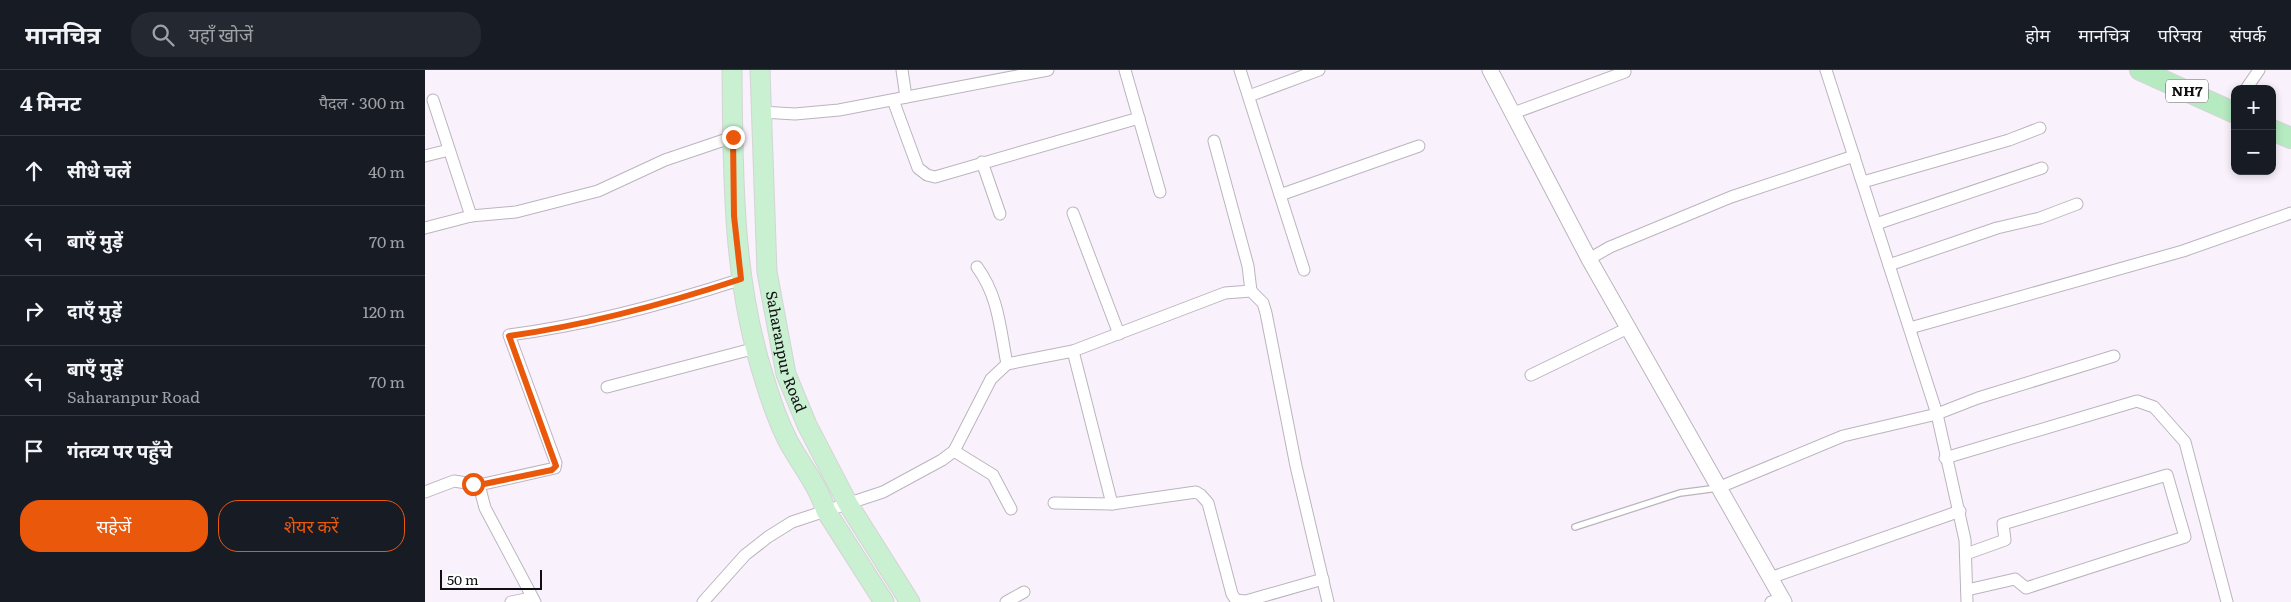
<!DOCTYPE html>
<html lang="hi">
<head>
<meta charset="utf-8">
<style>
	:root { --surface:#171b24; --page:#242831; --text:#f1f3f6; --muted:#9ea1a6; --line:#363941; --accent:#ea580c }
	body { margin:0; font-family:Literata,"Noto Sans Devanagari",serif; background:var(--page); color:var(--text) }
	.controls { position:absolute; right:15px; top:15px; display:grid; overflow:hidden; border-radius:10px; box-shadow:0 2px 8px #0003 }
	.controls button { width:45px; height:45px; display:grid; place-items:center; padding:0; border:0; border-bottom:1px solid var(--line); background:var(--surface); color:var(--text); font:25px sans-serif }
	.scale { position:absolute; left:15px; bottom:12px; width:102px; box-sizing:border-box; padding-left:5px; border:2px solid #110f12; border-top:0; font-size:14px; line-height:18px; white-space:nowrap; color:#110f12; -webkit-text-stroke:4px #fff; paint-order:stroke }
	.stop { position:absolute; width:15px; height:15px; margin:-11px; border:4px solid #ea580c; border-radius:50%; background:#fff }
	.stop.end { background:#ea580c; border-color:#fff; box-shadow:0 1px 5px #0008 }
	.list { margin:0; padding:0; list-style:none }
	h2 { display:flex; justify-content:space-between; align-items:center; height:65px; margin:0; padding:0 20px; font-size:21px }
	h2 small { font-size:16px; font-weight:400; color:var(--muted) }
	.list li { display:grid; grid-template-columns:32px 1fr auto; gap:15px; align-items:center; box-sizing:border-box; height:70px; padding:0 20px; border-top:1px solid var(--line) }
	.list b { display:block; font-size:19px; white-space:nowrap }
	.list p { margin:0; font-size:16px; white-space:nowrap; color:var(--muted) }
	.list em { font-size:16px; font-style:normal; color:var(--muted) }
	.actions { display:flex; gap:10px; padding:15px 20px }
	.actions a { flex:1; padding:11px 0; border:1px solid var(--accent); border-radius:20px; text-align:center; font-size:18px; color:var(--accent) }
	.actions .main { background:var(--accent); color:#fff }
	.icon { flex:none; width:28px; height:28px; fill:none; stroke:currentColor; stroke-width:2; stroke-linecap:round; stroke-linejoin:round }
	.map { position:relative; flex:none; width:1866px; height:532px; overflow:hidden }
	header { display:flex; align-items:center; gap:30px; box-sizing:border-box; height:70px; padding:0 25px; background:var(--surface); border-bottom:1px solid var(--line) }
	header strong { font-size:24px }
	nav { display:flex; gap:28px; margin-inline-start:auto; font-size:18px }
	.search { width:350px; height:45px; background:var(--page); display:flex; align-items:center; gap:12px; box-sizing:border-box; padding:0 18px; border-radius:20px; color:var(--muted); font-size:19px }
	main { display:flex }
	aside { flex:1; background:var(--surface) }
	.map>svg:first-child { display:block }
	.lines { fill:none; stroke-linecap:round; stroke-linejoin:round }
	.service-casing { stroke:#bbb4be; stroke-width:8 }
	.minor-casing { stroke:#bbb4be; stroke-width:13 }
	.tertiary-casing { stroke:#bbb4be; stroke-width:17 }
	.primary-casing { stroke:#d4d4d4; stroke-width:21 }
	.trunk-casing { stroke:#d4d4d4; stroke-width:22 }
	.service { stroke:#fff; stroke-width:5.5 }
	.minor { stroke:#fff; stroke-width:11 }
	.tertiary { stroke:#fff; stroke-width:15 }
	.primary { stroke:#c8f0d1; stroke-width:19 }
	.trunk { stroke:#b6ebc2; stroke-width:20 }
	.route { stroke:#ea580c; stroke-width:6 }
	.labels { text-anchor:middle; stroke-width:4.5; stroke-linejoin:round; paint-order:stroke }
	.shield { fill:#fff; stroke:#585759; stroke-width:1 }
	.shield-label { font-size:14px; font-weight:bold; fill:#110f12 }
	.street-label { font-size:15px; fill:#110f12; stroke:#fff }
</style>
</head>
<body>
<header>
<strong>मानचित्र</strong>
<div class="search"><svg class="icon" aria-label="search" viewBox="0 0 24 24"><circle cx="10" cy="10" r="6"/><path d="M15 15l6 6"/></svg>यहाँ खोजें</div>
<nav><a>होम</a><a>मानचित्र</a><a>परिचय</a><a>संपर्क</a></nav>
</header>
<main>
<aside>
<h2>4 मिनट<small>पैदल · 300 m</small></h2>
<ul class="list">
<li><svg class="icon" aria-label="ahead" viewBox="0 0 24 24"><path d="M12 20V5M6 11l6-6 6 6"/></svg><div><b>सीधे चलें</b></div><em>40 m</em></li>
<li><svg class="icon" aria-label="left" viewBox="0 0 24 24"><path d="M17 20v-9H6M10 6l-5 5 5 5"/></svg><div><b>बाएँ मुड़ें</b></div><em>70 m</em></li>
<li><svg class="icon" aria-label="right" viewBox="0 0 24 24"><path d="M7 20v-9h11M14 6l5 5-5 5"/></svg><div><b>दाएँ मुड़ें</b></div><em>120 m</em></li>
<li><svg class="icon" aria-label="left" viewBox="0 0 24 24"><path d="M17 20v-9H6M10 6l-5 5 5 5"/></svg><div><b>बाएँ मुड़ें</b><p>Saharanpur Road</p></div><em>70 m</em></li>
<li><svg class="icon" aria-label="arrive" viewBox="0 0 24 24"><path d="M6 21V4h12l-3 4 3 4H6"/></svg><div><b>गंतव्य पर पहुँचे</b></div></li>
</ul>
<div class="actions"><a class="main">सहेजें</a><a>शेयर करें</a></div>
</aside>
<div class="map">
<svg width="1866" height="532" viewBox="0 0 1866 532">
	<rect width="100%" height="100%" fill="#f9f2fc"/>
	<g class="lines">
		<g class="service-casing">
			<path id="service" d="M1150 457 1255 423 1293 418"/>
		</g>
		<g class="minor-casing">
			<g id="minor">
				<path d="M477 0 481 27"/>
				<path d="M700 0 735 122"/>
				<path d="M815 0 879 200"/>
				<path d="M1401 0 1512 344 1540 470 1542 532"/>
				<path d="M1821 19 1834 0"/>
				<path d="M824 26 894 0"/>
				<path d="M8 30 46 146"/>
				<path d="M468 30 493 98 502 105 510 107 714 48"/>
				<path d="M335 42 370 44 414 40 623 0"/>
				<path d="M1086 44 1200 2"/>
				<path d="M789 71 823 196 826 221"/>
				<path d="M0 86 24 80"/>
				<path d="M557 92 575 144"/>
				<path d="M1438 112 1584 70 1615 58"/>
				<path d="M855 125 994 76"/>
				<path d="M648 143 694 264"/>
				<path d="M1451 154 1617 98"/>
				<path d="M0 158 46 146 91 142 173 121 240 90 308 67"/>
				<path d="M1164 189 1185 177 1306 127 1429 86"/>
				<path d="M1464 195 1572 158 1615 148 1652 134"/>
				<path d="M552 197C574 227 575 259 582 294"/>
				<path d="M1485 258 1758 181 1866 143"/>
				<path d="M648 281 687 434"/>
				<path d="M1106 305 1203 258"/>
				<path d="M182 317 331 278"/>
				<path d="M529 381 568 405 586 439"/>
				<path d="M1520 388 1712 331 1729 337 1760 372 1802 532"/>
				<path d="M54 415 60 438 110 532"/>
				<path d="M1295 417 1418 366 1512 344 1553 328 1689 286"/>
				<path d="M0 422 29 411 54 415 130 398 131 393 84 265C163 255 240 234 317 209"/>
				<path d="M629 433 687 434 771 422 776 425 783 433 807 524 811 530 821 531 898 509"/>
				<path d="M1541 484 1580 470 1578 454 1742 405 1760 467 1601 518 1590 509 1542 520"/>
				<path d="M1345 508 1535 441"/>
				<path d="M86 532 106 528"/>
				<path d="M278 532 320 485 343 467 367 452 458 422 517 390 529 381 566 309 582 294 648 281 800 223 826 221 838 233 841 243 871 396 903 532"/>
				<path d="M581 532 599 522"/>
				<path d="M1346 532 1357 529"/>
			</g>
		</g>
		<g class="tertiary-casing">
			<path id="tertiary" d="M1065 0 1164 189 1359 532"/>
		</g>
		<g class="primary-casing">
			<g id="primary">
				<path d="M307 0C308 105 307 210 340 311 346 331 354 353 363 371 376 395 393 415 401 441L459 532"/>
				<path id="s1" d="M335 0 342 202 361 304 382 355 423 434 485 532"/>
			</g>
		</g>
		<g class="trunk-casing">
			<g id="trunk">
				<path d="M1715 0 1810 43"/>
				<path d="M1847 60 1866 68"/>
			</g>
		</g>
		<use href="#service" class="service"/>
		<use href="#minor" class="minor"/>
		<use href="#tertiary" class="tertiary"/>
		<use href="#primary" class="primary"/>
		<use href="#trunk" class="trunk"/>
	</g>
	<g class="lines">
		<path class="route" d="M48 414 54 415 127 400 131 396 84 266C163 255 240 234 316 209L309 146 308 67"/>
	</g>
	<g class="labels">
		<rect class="shield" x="1741" y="9.5" width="42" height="23" rx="4"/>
		<g class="shield-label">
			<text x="1762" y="26">NH7</text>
		</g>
		<g class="street-label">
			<text dy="5" stroke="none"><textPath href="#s1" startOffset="284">Saharanpur Road</textPath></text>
		</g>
	</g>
</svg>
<div class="controls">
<button>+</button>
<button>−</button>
</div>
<div class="scale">50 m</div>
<div class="stop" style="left:48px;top:414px"></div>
<div class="stop end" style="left:308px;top:67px"></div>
</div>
</main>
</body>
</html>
